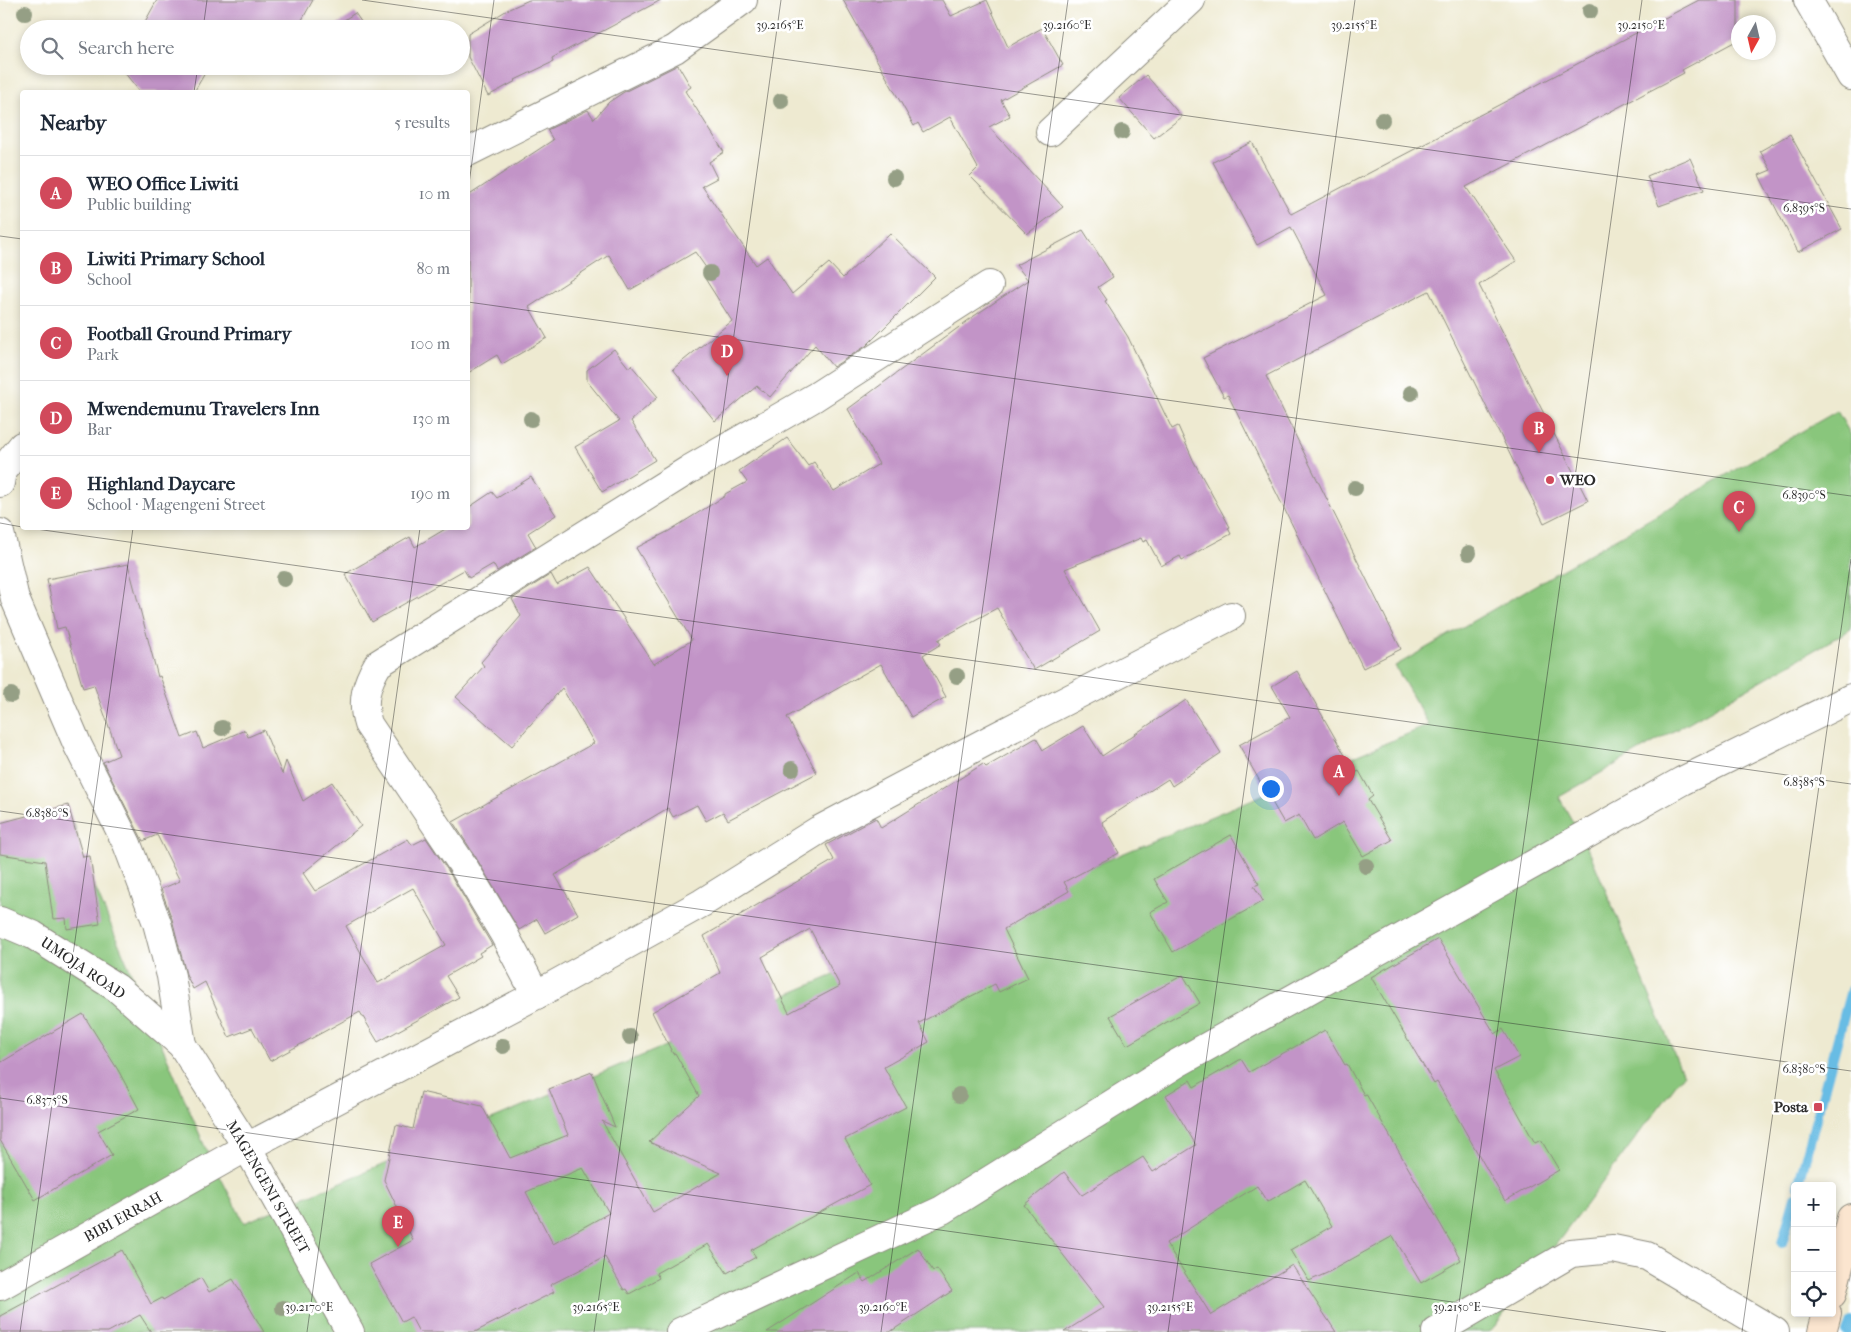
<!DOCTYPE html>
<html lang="en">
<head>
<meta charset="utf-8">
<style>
	:root { --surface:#fff; --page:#f2f2f3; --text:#1f2937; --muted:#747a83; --line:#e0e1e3; --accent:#d1495b }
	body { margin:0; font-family:"IM FELL French Canon",serif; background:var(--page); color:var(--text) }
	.controls { position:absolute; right:15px; bottom:15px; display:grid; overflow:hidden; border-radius:5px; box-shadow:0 2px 8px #0003 }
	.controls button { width:45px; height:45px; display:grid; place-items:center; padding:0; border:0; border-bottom:1px solid var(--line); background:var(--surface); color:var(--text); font:25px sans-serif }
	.compass { position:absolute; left:1731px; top:15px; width:45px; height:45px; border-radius:50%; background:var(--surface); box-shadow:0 2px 8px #0003; rotate:188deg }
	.you { position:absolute; left:1270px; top:788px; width:18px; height:18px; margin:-12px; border:4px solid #fff; border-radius:50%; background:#1a73e8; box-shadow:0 0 0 8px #1a73e833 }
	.badge { display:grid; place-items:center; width:32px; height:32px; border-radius:50%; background:var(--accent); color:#fff; font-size:16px; font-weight:700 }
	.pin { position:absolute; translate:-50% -41px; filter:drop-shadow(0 1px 2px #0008) }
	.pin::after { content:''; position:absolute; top:26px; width:18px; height:15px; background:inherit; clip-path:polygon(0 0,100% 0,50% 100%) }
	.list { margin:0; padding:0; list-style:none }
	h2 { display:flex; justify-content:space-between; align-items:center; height:65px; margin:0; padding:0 20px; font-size:21px }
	h2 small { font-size:16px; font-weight:400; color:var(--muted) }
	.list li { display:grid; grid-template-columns:32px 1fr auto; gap:15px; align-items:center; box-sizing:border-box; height:75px; padding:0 20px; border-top:1px solid var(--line) }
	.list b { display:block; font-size:19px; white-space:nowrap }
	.list p { margin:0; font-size:16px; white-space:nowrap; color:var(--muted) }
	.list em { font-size:16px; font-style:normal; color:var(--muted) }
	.icon { flex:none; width:28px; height:28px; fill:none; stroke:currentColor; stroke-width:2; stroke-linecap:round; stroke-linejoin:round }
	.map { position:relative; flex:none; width:1851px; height:1332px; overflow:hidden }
	.search { position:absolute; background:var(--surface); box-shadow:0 2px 8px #0003; left:20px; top:20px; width:450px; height:55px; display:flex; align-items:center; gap:12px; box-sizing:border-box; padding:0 18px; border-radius:28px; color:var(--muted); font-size:19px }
	.panel { position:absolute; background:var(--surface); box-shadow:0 2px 8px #0003; left:20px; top:90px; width:450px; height:440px; border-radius:5px }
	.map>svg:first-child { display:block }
	.green { fill:#89c67c; stroke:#5a7854 }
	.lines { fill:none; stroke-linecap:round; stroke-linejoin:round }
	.stream { stroke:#68bce4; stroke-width:10 }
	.building { fill:#c294c7; fill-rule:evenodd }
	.street-casing { stroke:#8c8a7e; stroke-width:30 }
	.secondary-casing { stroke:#8c8a7e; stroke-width:30 }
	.street { stroke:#fff; stroke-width:28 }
	.secondary { stroke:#fbe5cf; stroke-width:28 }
	.tree { fill:#959f85 }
	.ticks { fill:none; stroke:#2b2b2b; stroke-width:1; stroke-opacity:0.45 }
	.poi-dot { fill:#d1495b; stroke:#fff; stroke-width:2 }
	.labels { text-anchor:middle; stroke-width:5; stroke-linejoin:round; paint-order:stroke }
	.poi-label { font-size:15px; font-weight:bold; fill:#2b2b2b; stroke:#fff; text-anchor:start }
	.street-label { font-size:15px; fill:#2b2b2b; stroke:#fff }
	.ticks-label { font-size:12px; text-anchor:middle; fill:#2b2b2b; stroke:#fff; stroke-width:5; stroke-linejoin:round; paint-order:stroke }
</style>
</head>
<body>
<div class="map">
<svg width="1851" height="1332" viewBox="0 0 1851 1332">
	<rect width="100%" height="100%" fill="#fff"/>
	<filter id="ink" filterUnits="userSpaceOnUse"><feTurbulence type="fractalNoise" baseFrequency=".02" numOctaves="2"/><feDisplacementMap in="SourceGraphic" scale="10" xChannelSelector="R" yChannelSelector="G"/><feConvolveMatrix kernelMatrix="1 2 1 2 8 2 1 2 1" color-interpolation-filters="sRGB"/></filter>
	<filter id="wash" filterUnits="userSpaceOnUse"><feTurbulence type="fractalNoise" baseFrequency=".0096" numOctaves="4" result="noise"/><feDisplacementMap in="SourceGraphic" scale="20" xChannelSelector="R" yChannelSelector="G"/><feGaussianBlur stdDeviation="1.12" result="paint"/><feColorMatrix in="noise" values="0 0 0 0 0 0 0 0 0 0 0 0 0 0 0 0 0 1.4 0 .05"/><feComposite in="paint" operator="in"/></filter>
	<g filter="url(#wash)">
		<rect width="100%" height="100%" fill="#eeead1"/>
		<path class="green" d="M1837 411 1851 435V629L1559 797 1590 853 1683 1075 1494 1327 1487 1332H0V828L61 830 74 823 82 857 205 1147 244 1223 1429 725 1395 666Z"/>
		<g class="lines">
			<g class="stream">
				<path d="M1798 1186 1851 990"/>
				<path d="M1782 1243 1795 1197"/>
				<path d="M1847 1332 1851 1322"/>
			</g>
		</g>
		<g id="blocks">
			<g class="building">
				<path d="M157 0H313L297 29H141Z"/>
				<path d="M529 0H661L552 58 553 62 515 80 516 81 488 96 468 57V34L509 9Z"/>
				<path d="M843 0H942L951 16 987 0 1008 47 1042 28 1063 65 1001 100 1010 116 989 127 1063 207 1027 234 970 176 978 168 950 117 923 132 918 123 914 126Z"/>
				<path d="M1699 0H1738V40L1682 70 1684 73 1466 187 1516 261 1479 285 1588 501 1544 523 1429 291 1266 376 1401 649 1363 668 1228 395 1224 397 1203 358 1327 295 1291 227 1257 245 1213 162 1252 142 1291 214Z"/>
				<path d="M355 13 366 29H330Z"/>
				<path d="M678 65 691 87 685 91 724 152 709 162 717 178 702 186 756 265 767 257 792 294 829 263 843 278 890 233 935 277 866 346 833 367 815 345 770 397 757 386 715 421 673 369 732 321 704 277 709 272 695 252 630 290 609 255 529 307 547 338 502 364 497 355 468 373V196L553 140 547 130 588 110 594 119 609 102 624 92Z"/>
				<path d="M131 66H209L194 92H140L124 72Z"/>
				<path d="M1146 75 1182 117 1154 138 1119 98Z"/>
				<path d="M1790 134 1842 229 1798 252 1759 175 1771 170 1760 151Z"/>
				<path d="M1690 158 1704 190 1659 206 1647 176Z"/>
				<path d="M1083 230 1113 277 1098 287 1107 300 1105 301 1128 337 1172 429 1178 426 1194 462 1230 527 1228 528 1231 534 1182 560 1180 556 1161 566 1147 540 1143 542 1141 538 1065 569 1100 631 1034 670 997 608 938 640 941 644 923 655 946 697 911 717 881 664 787 717 817 773 728 820 723 812 706 821 697 805 673 817 668 808 555 875 578 914 545 933 537 919 519 930 475 856 453 822 594 743 562 688 512 746 456 697 484 666 481 662 521 616 512 599 551 574 557 585 590 567 654 664 692 640 636 548 669 531 725 496V494L747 482 739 471 787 438 808 466 814 462 834 491 879 464 848 409 974 316 1028 280 1016 265Z"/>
				<path d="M614 349 629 368 631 365 658 397 631 421 655 460 602 492 575 447 619 421 587 381V370Z"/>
				<path d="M531 477 556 515 528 533 536 547 497 571 493 564 469 578 464 570 372 622 345 574 410 537 415 547 447 528H468V508L492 492 497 498Z"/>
				<path d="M128 564 158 677 160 676 182 738 197 732 203 748 245 730 248 737 264 730 282 774 286 761 303 801 332 782 361 826 303 873 315 891 408 839 412 845 426 838 449 872 492 945 479 953 481 956 446 976 459 997 378 1042 360 1012 270 1061 252 1028 229 1037 205 982 193 989 186 974 172 919 161 889 180 881 157 835 143 841 103 762 119 755 94 685 83 688 65 627 57 629 47 579ZM413 888 446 945 378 983 346 926Z"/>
				<path d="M1297 671 1355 773 1359 771 1373 796 1368 800 1392 840 1363 856 1343 822 1313 840 1299 815 1284 823 1239 745 1290 717 1272 686Z"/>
				<path d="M1186 700 1221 753 1172 786 1168 779 1102 822 1119 853 1064 882 1069 891 1004 929 1028 978 999 992 995 984 919 1023 929 1042 884 1067 906 1107 845 1139 870 1185 751 1250 756 1257 727 1273 708 1244 656 1273 659 1278 629 1294 626 1289 624 1290 605 1257 550 1285 554 1292 475 1332H419L411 1317 402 1322 369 1264 413 1240 384 1180 396 1125 413 1129 421 1092 482 1106 510 1158 568 1135 549 1089 592 1072 615 1127 602 1121 653 1212 721 1173 649 1142 699 1096 675 1053 673 1054 652 1012 720 973 704 936 834 860 826 845 876 818 881 828 983 764 986 767 1036 738 1043 750 1083 726 1102 756ZM810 929 840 986 789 1013 762 957ZM583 1168 609 1213 553 1244 526 1192Z"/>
				<path d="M68 805 83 857 90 856 100 924 67 929 66 918 53 919 45 861 0 854V823Z"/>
				<path d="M1231 835 1259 884 1254 886 1263 901 1173 952 1150 912 1168 902 1154 879Z"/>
				<path d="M1438 939 1495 1034 1503 1029 1519 1057 1494 1070 1535 1143 1541 1140 1559 1170 1505 1201 1437 1082 1434 1084 1371 977Z"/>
				<path d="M1183 975 1200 1003 1127 1045 1110 1016Z"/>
				<path d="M83 1014 118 1070 139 1109 98 1131 112 1155 35 1200 0 1140V1063Z"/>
				<path d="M1325 1030 1345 1065 1347 1064 1364 1095 1366 1094 1461 1260 1421 1283 1393 1236 1327 1273 1309 1281 1290 1250 1332 1226 1305 1180 1267 1202 1257 1186 1166 1243 1211 1315 1292 1265 1336 1332H1064L1104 1307 1024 1205 1064 1172 1082 1195 1143 1157 1153 1172 1196 1145 1166 1095 1190 1080 1194 1087 1241 1059 1249 1072Z"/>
				<path d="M918 1248 933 1271 937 1269 952 1291 890 1332H767L859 1273 865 1282Z"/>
				<path d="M122 1250 151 1304 162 1298 163 1300 201 1278 209 1292 233 1279 264 1332H151L140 1315 108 1332H0V1316Z"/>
			</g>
		</g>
	</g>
	<g filter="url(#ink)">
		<use href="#blocks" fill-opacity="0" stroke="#8c8a7e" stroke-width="1"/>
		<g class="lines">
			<g class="street-casing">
				<g id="street">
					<path d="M1808 0 1851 76"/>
					<path d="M1050 132 1191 0"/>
					<path d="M468 152 675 49 743 0"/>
					<path d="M0 483 2 471 22 446"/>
					<path d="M0 533 15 599 78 746 127 844 157 923 171 976 182 1045"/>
					<path d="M0 921 33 935 117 988 182 1045 247 1147 350 1332"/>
					<path d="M536 995 504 934 462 864 368 724C361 702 366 684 378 664L690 469 815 397 989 285"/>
					<path d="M0 1286 247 1147 536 995 702 903 819 830 991 739 1231 616"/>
					<path d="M680 1332 942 1210 1176 1064 1682 781 1851 698"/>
					<path d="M1436 1332 1571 1253 1613 1249 1647 1256 1775 1332"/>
				</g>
			</g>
			<g class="secondary-casing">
				<g id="secondary">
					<path d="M1832 1294 1851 1218"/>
					<path d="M1822 1332 1827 1313"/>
				</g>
			</g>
			<use href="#street" class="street"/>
			<use href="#secondary" class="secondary"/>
		</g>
		<g class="tree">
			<circle cx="1590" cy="11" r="8"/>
			<circle cx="25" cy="13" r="8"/>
			<circle cx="781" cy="101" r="8"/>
			<circle cx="1382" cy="120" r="8"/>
			<circle cx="1122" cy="132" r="8"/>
			<circle cx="894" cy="178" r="8"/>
			<circle cx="710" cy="273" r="8"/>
			<circle cx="1411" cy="393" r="8"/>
			<circle cx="531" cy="419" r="8"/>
			<circle cx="1355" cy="488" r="8"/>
			<circle cx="1469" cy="553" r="8"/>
			<circle cx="284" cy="579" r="8"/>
			<circle cx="957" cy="676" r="8"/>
			<circle cx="11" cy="695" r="8"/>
			<circle cx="222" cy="728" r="8"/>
			<circle cx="792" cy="769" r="8"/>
			<circle cx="1366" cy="866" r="8"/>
			<circle cx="630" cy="1037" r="8"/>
			<circle cx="503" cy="1046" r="8"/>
			<circle cx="959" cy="1095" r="8"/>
			<circle cx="283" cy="1308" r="8"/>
		</g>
	</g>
	<path class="ticks" d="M362 0 1851 209M203 29 207 0M194 92 198 66M468 191 494 0M0 236 22 239M468 302 1851 496M0 523 22 527M29 528 1851 784M0 811 1851 1071M0 1098 1666 1332M20 1332 133 528M307 1332 420 528M594 1332 781 0M881 1332 1068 0M1168 1332 1355 0M1455 1332 1642 0M1742 1332 1851 559"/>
	<g class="poi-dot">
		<circle cx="1550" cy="480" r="5"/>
		<rect x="1813" y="1102" width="10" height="10" rx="2.5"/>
	</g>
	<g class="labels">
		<g class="poi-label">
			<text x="1560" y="485">WEO</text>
			<text x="1808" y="1112" text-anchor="end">Posta</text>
		</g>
		<g class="street-label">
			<text transform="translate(83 968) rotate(34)" y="5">UMOJA ROAD</text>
			<text transform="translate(268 1187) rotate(60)" y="5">MAGENGENI STREET</text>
			<text transform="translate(123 1217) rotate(-29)" y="5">BIBI ERRAH</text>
		</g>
	</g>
	<g class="ticks-label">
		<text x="780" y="29">39.2165°E</text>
		<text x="1067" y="29">39.2160°E</text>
		<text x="1354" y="29">39.2155°E</text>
		<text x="1641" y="29">39.2150°E</text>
		<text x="1804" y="212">6.8395°S</text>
		<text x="1804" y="499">6.8390°S</text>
		<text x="1804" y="786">6.8385°S</text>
		<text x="47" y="817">6.8380°S</text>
		<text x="1804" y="1073">6.8380°S</text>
		<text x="47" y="1104">6.8375°S</text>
		<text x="309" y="1311">39.2170°E</text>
		<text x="596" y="1311">39.2165°E</text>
		<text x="883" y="1311">39.2160°E</text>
		<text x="1170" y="1311">39.2155°E</text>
		<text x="1457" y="1311">39.2150°E</text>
	</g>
</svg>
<div class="controls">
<button>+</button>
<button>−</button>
<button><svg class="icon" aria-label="locate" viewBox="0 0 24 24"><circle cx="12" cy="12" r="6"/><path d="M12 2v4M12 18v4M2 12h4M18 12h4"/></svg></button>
</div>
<svg class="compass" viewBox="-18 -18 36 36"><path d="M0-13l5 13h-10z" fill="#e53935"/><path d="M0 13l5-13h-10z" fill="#747a83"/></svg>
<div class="you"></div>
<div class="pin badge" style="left:1339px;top:796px">A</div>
<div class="pin badge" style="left:1539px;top:453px">B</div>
<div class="pin badge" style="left:1739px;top:532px">C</div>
<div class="pin badge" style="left:727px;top:376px">D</div>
<div class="pin badge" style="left:398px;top:1247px">E</div>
<div class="search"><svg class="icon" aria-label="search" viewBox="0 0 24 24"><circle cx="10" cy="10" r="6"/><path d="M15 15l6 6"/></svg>Search here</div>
<section class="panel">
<h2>Nearby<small>5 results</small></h2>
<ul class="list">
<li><span class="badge">A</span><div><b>WEO Office Liwiti</b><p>Public building</p></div><em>10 m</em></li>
<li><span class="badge">B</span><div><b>Liwiti Primary School</b><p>School</p></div><em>80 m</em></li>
<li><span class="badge">C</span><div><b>Football Ground Primary</b><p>Park</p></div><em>100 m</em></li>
<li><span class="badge">D</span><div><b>Mwendemunu Travelers Inn</b><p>Bar</p></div><em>130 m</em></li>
<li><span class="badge">E</span><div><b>Highland Daycare</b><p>School · Magengeni Street</p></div><em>190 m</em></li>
</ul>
</section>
</div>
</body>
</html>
